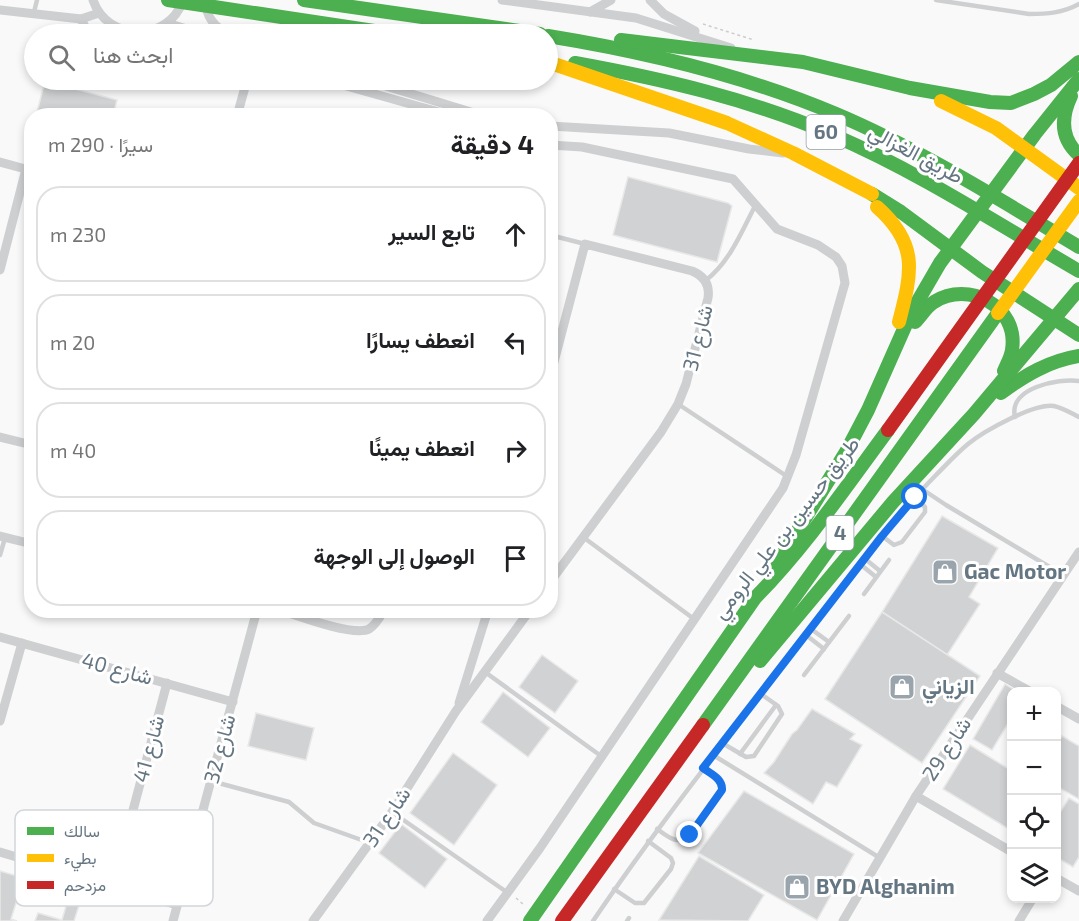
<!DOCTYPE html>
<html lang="ar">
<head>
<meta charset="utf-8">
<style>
	:root { --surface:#fff; --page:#f2f2f2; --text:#202124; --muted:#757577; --line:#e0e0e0 }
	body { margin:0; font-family:"Exo 2",Vazirmatn,sans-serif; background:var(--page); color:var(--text); direction:rtl }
	.controls { position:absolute; right:18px; bottom:18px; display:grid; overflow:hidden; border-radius:12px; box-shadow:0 3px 9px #0003 }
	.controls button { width:54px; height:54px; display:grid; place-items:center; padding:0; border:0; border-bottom:2px solid var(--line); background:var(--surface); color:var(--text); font:30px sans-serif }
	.stop { position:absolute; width:18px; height:18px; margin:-14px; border:4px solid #1a73e8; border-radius:50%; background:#fff }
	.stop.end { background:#1a73e8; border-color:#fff; box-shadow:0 2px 6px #0008 }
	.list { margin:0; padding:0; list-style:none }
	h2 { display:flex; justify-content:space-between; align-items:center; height:78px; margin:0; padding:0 24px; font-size:26px }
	h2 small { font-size:20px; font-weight:400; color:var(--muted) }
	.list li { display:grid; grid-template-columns:39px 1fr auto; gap:18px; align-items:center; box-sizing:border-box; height:96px; margin:0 12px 12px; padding:0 12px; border:2px solid var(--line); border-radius:24px }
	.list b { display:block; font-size:22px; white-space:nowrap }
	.list em { font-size:20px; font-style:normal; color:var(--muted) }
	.icon { flex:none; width:33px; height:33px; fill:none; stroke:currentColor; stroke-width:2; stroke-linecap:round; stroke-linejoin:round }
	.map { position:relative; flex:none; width:1079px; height:921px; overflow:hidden; direction:ltr }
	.search { position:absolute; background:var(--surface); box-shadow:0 3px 9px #0003; left:24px; top:24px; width:534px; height:66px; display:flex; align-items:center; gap:15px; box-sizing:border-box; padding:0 21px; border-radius:33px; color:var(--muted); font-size:22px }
	.panel { position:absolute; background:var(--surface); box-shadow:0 3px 9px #0003; left:24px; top:108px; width:534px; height:510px; border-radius:24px; direction:rtl }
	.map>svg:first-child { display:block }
	.building { fill:#d0d2d3; stroke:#e8e8e8; stroke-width:1.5 }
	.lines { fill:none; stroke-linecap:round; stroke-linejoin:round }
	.path { stroke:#cbcccd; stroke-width:1.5; stroke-dasharray:3 3; stroke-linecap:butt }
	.lane { stroke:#cecfd0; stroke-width:4.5 }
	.street { stroke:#cecfd0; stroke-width:9 }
	.fast { stroke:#4caf50; stroke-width:14 }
	.slow { stroke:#ffc107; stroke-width:14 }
	.jam { stroke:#c62828; stroke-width:14 }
	.route { stroke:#1a73e8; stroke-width:8 }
	.labels { text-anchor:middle; stroke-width:6; stroke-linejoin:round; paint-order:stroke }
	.shield { fill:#fff; stroke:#939fa8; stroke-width:1.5 }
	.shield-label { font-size:20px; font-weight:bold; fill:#657683 }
	.street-label { font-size:21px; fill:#657683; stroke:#fff }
	.poi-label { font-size:21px; font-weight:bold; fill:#657683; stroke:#fff; text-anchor:start }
	.key { fill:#fff; stroke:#d1d6da; stroke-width:1.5 }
	.key-label { font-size:16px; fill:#657683 }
</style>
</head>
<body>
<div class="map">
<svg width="1079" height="921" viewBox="0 0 1079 921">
	<rect width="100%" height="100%" fill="#f9f9f9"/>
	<g class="building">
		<path d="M45 81 117 100 113 116H36Z"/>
		<path d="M628 177 728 203 732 206 717 262 613 235Z"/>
		<path d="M942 516 998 548 969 597 980 604 947 655 882 612Z"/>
		<path d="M882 612 980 676 922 763 825 699Z"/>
		<path d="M542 655 578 681 555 713 519 687Z"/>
		<path d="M1005 684 1017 692H1012V717L992 750 973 739Z"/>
		<path d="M503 692 550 728 528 757 481 722Z"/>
		<path d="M812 709 855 734 850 739 862 745 837 787 826 782 813 804 764 773 774 762 792 734 797 730Z"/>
		<path d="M256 713 314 728 306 760 248 746Z"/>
		<path d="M1062 736 1079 746V799L1056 786V745Z"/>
		<path d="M970 745 1012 771V831L943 789Z"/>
		<path d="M453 753 497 785 454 845 410 813Z"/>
		<path d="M744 791 854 854 817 920 698 853Z"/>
		<path d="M1069 798 1079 804V857L1073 867 1056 857V819Z"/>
		<path d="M401 824 447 859 425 888 379 853Z"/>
		<path d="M699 856 764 895 748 921 659 920Z"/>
		<path d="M0 871 24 878 11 919 17 921H0Z"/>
		<path d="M32 881 82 896 74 921H35L38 913 62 920 66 906 28 895Z"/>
	</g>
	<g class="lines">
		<g class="path">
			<path d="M703 24 754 40"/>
			<path d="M516 898 524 905"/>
		</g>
		<g class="lane">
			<path d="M936 0 1029 14C1047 14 1063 13 1079 4"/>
			<path d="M34 12 37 0"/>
			<path d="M550 209 555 186 552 168 557 145"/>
			<path d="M550 235 585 244"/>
			<path d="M705 281C730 262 742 231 756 204"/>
			<path d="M678 404 788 477"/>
			<path d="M1015 417C1008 388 1058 378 1079 381"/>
			<path d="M922 489 946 505 1063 575"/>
			<path d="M882 536 894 545 902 542 925 512V507L914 497"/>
			<path d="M583 537 694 619"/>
			<path d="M0 555 5 538"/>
			<path d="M864 558 880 571"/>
			<path d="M860 564 876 577"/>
			<path d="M864 594 889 560"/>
			<path d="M811 629 829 642"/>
			<path d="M806 635 824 649"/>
			<path d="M485 672 601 756"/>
			<path d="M804 675 849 616"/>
			<path d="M722 743 746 757 754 756 782 714 778 706 761 694"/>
			<path d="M740 754 776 705"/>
			<path d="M713 755 880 858"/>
			<path d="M211 781 289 802 314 823 370 843"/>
			<path d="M392 812 508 893"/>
			<path d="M657 829C668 837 678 846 690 835L722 790C723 779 711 774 703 768"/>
			<path d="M614 889 635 903H644L671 869 673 863 671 858 648 841"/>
			<path d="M593 921C660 822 735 729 807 634 849 580 888 524 936 475 946 465 957 453 968 444 984 431 1034 403 1054 406 1063 408 1071 413 1079 417"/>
			<path d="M627 921 629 918"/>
		</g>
		<g class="street">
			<path d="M93 0C107 42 169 43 183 0"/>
			<path d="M502 0 636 18 731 48"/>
			<path d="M650 0 664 14 695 31"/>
			<path d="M206 2C206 18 216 28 229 34"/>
			<path d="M0 10 81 19 99 13"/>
			<path d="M590 12 611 0"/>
			<path d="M81 19 89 34"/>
			<path d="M167 23 203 34"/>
			<path d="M325 80 453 116"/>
			<path d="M366 80 484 116"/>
			<path d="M237 116 247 80"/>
			<path d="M550 126 669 133 749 149 783 153"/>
			<path d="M0 162 29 170"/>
			<path d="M0 270 26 169"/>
			<path d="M550 377 585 244 692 271C704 276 710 285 708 298L686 384 678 404 661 432 550 582"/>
			<path d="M0 437 32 445"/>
			<path d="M0 536 32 544"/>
			<path d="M280 610C298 616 354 637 369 629 376 625 380 617 384 610"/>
			<path d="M0 637 233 702"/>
			<path d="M997 673 1031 692"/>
			<path d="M459 703 488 610"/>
			<path d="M1056 706 1079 719"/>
			<path d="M0 721 22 643"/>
			<path d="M916 796 1012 852"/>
			<path d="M0 852 177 905"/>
			<path d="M1056 878 1079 891"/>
			<path d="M113 885 167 683"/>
			<path d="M173 921 257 610"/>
			<path d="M313 921 392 812 456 711 530 610"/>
			<path d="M487 921 540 848 783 488 796 455 845 283 842 266 836 257 818 245 777 229 733 179 582 147 550 145"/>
			<path d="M843 921 916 796 1079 552"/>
			<path d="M1019 921 1033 898"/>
		</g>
		<g class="fast">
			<path d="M168 0 394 34"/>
			<path d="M304 0 540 34"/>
			<path d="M548 36C647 52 744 75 836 114 921 150 1000 200 1079 247"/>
			<path d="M621 40 803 62 910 88 990 102 1011 103 1034 94 1051 85 1079 62"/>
			<path d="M575 63C663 79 750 99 833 135 919 172 998 224 1079 271"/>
			<path d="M1071 96C1061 117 1060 138 1079 155"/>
			<path d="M872 194 901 212 982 272 1079 335"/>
			<path d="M915 322C921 316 927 306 934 302 968 280 1019 306 1012 350 1011 357 1007 364 1004 371"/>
			<path d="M1001 393C1025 375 1049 361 1079 356"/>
			<path d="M775 567 846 452 868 410 911 313 940 263 1035 134 1079 79"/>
			<path d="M760 661 893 502 974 414 1079 289"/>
			<path d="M703 725 998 313"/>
			<path d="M530 921 755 598C806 546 845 488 888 430"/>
		</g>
		<g class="slow">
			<path d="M548 62 727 123 793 153 872 194"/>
			<path d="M941 101 996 128 1079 188"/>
			<path d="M877 207C919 244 912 272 899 322"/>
			<path d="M998 313 1079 201"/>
		</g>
		<g class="jam">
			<path d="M888 430 1079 163"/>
			<path d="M562 921 703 725"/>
		</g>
	</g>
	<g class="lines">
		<path class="route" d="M690 835 722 790C723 779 711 774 703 768L882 536 915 497"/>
	</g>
	<defs>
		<g id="shop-square" transform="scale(1.35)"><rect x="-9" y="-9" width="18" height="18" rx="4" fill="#99a4ac" stroke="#fff"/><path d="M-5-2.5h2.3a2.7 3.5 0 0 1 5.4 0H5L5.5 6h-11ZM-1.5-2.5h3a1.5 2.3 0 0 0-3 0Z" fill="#fff"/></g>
	</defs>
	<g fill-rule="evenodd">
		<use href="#shop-square" x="945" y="572"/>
		<use href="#shop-square" x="902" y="687"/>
		<use href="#shop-square" x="797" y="887"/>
	</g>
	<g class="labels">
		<g class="shield">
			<rect x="806.5" y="115" width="39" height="34" rx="4.5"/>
			<rect x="826.5" y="516" width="27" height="34" rx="4.5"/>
		</g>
		<g class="shield-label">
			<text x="826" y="139">60</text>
			<text x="840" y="540">4</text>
		</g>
		<g class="street-label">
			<text transform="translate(916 154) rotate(28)" y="7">طريق الغزالي</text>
			<text transform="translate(698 338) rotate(-76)" y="7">شارع 31</text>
			<text transform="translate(786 528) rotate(-52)" y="7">طريق حسين بن علي الرومي</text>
			<text transform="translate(117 669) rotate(15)" y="7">شارع 40</text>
			<text transform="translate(149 749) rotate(-75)" y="7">شارع 41</text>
			<text transform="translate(220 749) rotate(-75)" y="7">32 شارع</text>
			<text transform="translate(947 749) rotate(-57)" y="7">شارع 29</text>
			<text transform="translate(387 817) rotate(-56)" y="7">شارع 31</text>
		</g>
		<g class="poi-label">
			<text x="964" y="579">Gac Motor</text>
			<text x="922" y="694">الزياني</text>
			<text x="816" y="894">BYD Alghanim</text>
		</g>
	</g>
	<rect x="15" y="810" width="198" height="96" rx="9" class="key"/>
	<rect x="27" y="827" width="27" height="8" fill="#4caf50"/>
	<rect x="27" y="854" width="27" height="8" fill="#ffc107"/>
	<rect x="27" y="881" width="27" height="8" fill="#c62828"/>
	<g class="key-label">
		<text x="64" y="837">سالك</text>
		<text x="64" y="864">بطيء</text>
		<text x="64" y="891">مزدحم</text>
	</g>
</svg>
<div class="controls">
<button>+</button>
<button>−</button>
<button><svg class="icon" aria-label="locate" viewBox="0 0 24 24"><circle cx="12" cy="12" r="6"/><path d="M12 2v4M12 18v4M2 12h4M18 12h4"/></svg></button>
<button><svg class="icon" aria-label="layers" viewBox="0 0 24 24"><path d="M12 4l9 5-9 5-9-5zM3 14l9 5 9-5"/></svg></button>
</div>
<div class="stop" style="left:915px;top:497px"></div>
<div class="stop end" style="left:690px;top:835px"></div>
<div class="search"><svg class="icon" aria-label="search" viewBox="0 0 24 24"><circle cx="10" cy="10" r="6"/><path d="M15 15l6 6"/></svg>ابحث هنا</div>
<section class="panel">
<h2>4 دقيقة<small>سيرًا · 290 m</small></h2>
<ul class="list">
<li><svg class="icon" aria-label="ahead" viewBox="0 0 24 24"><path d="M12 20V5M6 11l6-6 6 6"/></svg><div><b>تابع السير</b></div><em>230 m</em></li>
<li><svg class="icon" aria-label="left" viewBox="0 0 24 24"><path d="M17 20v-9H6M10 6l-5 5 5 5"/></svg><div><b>انعطف يسارًا</b></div><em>20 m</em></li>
<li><svg class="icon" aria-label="right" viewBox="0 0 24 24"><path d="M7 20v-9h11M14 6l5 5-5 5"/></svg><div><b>انعطف يمينًا</b></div><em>40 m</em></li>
<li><svg class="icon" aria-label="arrive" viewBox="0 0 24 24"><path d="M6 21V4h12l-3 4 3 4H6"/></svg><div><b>الوصول إلى الوجهة</b></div></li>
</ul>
</section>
</div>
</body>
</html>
